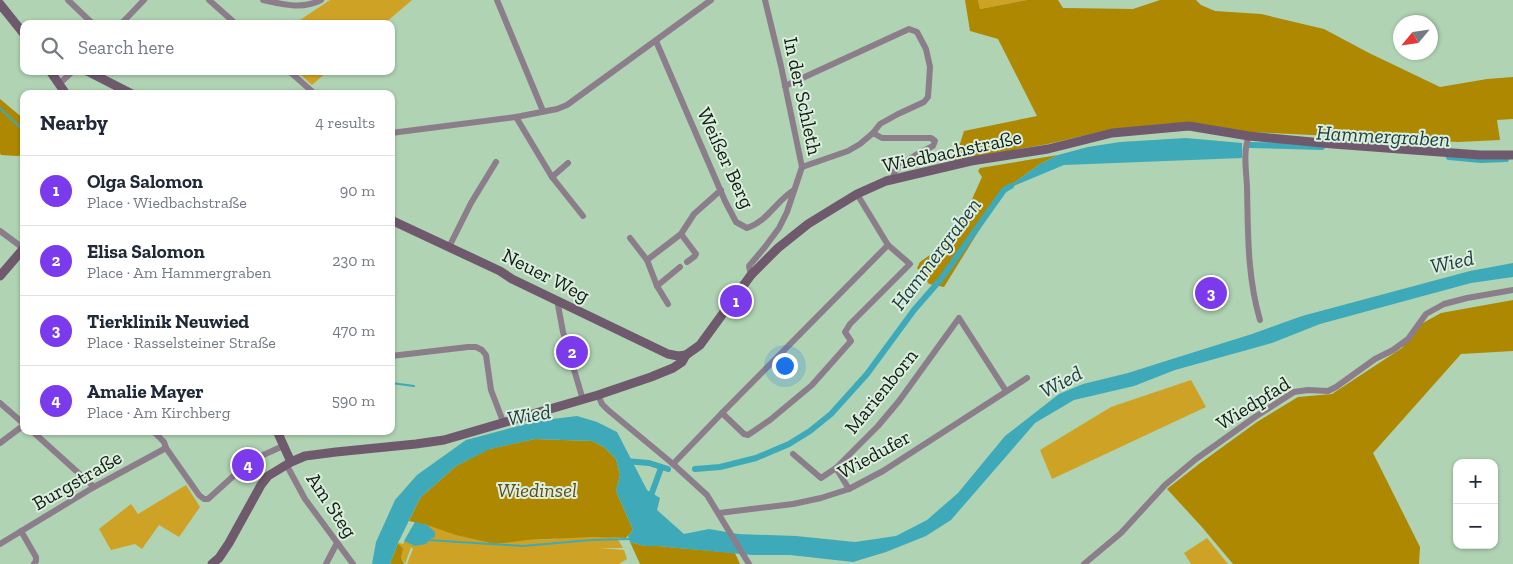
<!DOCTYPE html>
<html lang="en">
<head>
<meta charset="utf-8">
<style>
	:root { --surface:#fff; --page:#f2f2f3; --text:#1f2937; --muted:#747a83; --line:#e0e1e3; --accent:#7c3aed }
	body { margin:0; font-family:"Zilla Slab",serif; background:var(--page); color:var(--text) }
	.controls { position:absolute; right:15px; bottom:15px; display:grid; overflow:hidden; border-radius:10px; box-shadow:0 1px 4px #0004 }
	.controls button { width:45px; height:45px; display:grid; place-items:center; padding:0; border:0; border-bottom:1px solid var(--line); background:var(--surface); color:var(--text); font:25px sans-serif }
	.compass { position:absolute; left:1393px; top:15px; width:45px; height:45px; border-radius:50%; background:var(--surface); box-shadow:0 1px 4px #0004; rotate:241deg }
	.you { position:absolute; left:784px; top:365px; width:18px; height:18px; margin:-12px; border:4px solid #fff; border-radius:50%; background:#1a73e8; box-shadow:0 0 0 8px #1a73e833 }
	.badge { display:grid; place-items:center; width:32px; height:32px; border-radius:50%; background:var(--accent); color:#fff; font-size:16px; font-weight:700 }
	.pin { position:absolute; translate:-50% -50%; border:2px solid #fff; box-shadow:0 1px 5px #0006 }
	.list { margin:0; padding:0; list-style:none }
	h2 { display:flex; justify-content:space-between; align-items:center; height:65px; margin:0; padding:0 20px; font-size:21px }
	h2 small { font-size:16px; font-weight:400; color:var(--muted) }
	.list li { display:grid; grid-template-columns:32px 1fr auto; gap:15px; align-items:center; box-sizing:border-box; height:70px; padding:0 20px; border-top:1px solid var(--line) }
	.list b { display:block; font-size:19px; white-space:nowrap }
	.list p { margin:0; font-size:16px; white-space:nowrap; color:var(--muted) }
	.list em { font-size:16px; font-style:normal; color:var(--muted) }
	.icon { flex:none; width:28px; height:28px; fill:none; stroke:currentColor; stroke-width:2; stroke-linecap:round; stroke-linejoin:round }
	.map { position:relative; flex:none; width:1513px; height:564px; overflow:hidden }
	.search { position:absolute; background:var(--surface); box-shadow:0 1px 4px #0004; left:20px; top:20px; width:375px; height:55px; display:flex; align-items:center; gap:12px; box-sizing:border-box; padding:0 18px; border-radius:10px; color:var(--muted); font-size:19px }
	.panel { position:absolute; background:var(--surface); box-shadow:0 1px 4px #0004; left:20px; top:90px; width:375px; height:345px; border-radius:10px }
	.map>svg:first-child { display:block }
	.green { fill:#cea325 }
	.forest { fill:#ae8801 }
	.water { fill:#3eaab9 }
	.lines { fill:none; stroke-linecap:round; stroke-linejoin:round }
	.stream { stroke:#3eaab9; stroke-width:2 }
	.canal { stroke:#3eaab9; stroke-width:6 }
	.street { stroke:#8c7d8b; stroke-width:6 }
	.secondary { stroke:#6f5a6d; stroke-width:9 }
	.labels { text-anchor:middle; stroke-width:4; stroke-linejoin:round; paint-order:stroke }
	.street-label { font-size:20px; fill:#101e13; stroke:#dceede }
	.park-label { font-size:20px; font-style:italic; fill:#604c12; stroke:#dceede }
	.water-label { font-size:21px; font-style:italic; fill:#1d3d42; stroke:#dceede }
</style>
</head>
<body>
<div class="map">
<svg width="1513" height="564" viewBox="0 0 1513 564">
	<rect width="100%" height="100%" fill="#afd3b3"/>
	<g class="green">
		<path d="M330 0H412L384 24H294Z"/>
		<path d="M978 0H1027L980 9Z"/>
		<path d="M297 71H328L312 85Z"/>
		<path d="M1191 380 1206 407 1052 479 1040 450 1111 407Z"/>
		<path d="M186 485 200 507 179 537 159 525 142 549 135 544 111 550 99 529 131 504 138 514Z"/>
		<path d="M563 505 613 538H617L623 548H600L624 550 627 559 619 564H407L413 549 411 547 405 564 401 557 399 543 403 544 415 522 527 540 557 539Z"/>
		<path d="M1207 538 1228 564H1191L1184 553Z"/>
	</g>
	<g class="forest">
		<path d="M965 0H978L980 9 1027 0H1058L1063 8 1133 9 1160 0H1196L1201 5 1215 11 1261 14 1324 29 1369 53 1440 87 1487 79 1513 77V119L1497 120 1500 140 1458 142 1249 132 1189 122 1112 129 1048 144 955 160 964 131 1037 116 998 39 970 31Z"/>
		<path d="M0 99 24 119V155L17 156 1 155 0 153Z"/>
		<path d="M1058 155 1040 164 1004 190 944 287 929 284 917 268 920 262 955 237 982 177 978 171 980 168Z"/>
		<path d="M1513 300V351L1461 354 1373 453 1420 547 1419 564H1233L1201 526 1167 489 1199 464 1257 422 1298 397 1332 394 1402 348 1423 323 1441 313Z"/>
		<path d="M535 439 592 441 604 447 616 459 620 475 616 491 633 530 626 538 592 537 527 540 495 544 456 535 427 525 409 521 420 498 456 466 489 449Z"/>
		<path d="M630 542 645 546H657L735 553 740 564H640Z"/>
		<path d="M398 543 403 549 401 557 404 564H390Z"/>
	</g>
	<g class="water">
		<path d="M1186 138 1242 143V158L1064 165 1004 190 1040 164 1058 155 1088 147 1120 142Z"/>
		<path d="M1513 263V277L1471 283 1320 324 1272 343 1175 370 1134 386 1074 400 1035 423 951 520 926 536 886 552 853 562 790 555H752L657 546H645L630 542 628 536 633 530 616 491 620 475 616 459 604 447 592 441 535 439 490 449 456 466 420 498 398 543 390 564H372L376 542 395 500 417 475 466 440 537 421 577 416 597 422 617 432 647 490 660 498 657 510 684 534 709 529 738 534 796 536 855 542 896 536 927 520 958 493 1005 436 1059 394 1083 384 1128 373 1169 360 1252 334 1302 316 1470 271Z"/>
		<path d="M415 522 427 525 435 532V537L430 539 426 544 415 546 404 541Z"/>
	</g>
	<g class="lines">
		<g class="stream">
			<path d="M0 108 24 131"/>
			<path d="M391 383 414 386"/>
			<path d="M428 540 523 546 591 540 630 539"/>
		</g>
		<g class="canal">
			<path d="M1250 145 1322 147"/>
			<path d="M1449 157 1481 160 1506 159"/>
			<path d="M625 461 649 463 668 469"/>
			<path d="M695 469 720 467 756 458 789 444 810 431 831 414 867 374 914 310 941 279 1004 190 1011 186"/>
			<path d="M650 498 661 468"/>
		</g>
		<g class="street">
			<path d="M68 0 93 24"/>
			<path d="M209 0 236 24"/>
			<path d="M263 0C282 4 302 10 321 0"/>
			<path d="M497 0 543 111"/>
			<path d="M121 24 144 0"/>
			<path d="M656 41 725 201 736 222 747 228C768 221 776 201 794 190"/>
			<path d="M289 71 315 94"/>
			<path d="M59 84 73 71"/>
			<path d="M785 86 909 29 917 32 926 49 930 67 928 97 924 102 898 114 880 124 873 133 860 144 848 151 802 167"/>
			<path d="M516 117 552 177 583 216"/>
			<path d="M391 133 516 117 557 109 567 105 711 0"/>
			<path d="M873 133 882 138H931L935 141 933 146C918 153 905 160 894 172V179"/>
			<path d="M1249 136C1243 150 1246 170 1247 186 1248 231 1247 276 1260 320"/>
			<path d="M552 177 568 163"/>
			<path d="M0 231 23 248"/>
			<path d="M681 234 696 254 695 256 687 262"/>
			<path d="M630 238 647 260 657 286 668 304"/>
			<path d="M449 247 471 203 496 162"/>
			<path d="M647 260 681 234 694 214 721 190"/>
			<path d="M751 275 749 266 765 247 779 228 787 212 802 167 781 66 765 0"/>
			<path d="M657 286 680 267"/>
			<path d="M560 302 558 305 563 332 583 400"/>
			<path d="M391 356 468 347H476L482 350 486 355 491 390 504 424"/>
			<path d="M598 395 602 404 608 410 673 464 707 495 749 564"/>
			<path d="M0 403 24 424"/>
			<path d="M722 413 744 434 748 435 770 420 812 385 851 341 845 332 850 324 910 264 888 245 857 194"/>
			<path d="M32 431 94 487"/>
			<path d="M0 443 24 425"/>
			<path d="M166 448 199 495 204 499H208L239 471 261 456 283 446"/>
			<path d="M793 454 821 478 836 468 878 426 899 401 959 318 1006 391"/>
			<path d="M286 464 305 499 353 564"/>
			<path d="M673 464 722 413 888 245"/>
			<path d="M836 468 849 489"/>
			<path d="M719 513 793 504 821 498 849 489 883 471 1027 378"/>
			<path d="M21 531 36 557V561L34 564"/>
			<path d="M0 544 94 487 166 448 164 442 153 431"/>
			<path d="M326 564 337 543"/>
			<path d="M1084 564 1121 533 1165 485 1196 459 1255 417 1294 392 1308 390 1328 391 1336 387 1375 359 1393 350 1408 339 1426 314 1444 304 1467 298 1513 290"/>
		</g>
		<g class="secondary">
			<path d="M0 4 24 34"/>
			<path d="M50 71 66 94"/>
			<path d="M87 71 132 94"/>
			<path d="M391 220 500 271 512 279 668 354 678 356 686 355"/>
			<path d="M0 276 24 248"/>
			<path d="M277 431 291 462"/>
			<path d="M212 564 219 558 229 543 261 485 268 476 291 462 305 456 336 452 416 444 444 440 598 395 651 377 673 368 682 362 686 355 700 345 751 275 778 248 808 224 834 208 857 194 886 181 971 161 1048 149 1112 133 1189 126 1249 136 1333 144 1480 155H1513"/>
		</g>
	</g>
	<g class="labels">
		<g class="street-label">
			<text transform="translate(803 96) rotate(78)" y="7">In der Schleth</text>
			<text transform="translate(952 151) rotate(-12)" y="7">Wiedbachstraße</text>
			<text transform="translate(726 158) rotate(65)" y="7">Weißer Berg</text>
			<text transform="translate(546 275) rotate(27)" y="7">Neuer Weg</text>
			<text transform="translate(881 391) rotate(-51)" y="7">Marienborn</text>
			<text transform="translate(1253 403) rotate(-32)" y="7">Wiedpfad</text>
			<text transform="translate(874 454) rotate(-29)" y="7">Wiedufer</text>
			<text transform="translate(77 480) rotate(-30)" y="7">Burgstraße</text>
			<text transform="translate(332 505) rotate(56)" y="7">Am Steg</text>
		</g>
		<g class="park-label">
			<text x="537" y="497">Wiedinsel</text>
		</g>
		<g class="water-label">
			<text transform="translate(1383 136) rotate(3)" y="7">Hammergraben</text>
			<text transform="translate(936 254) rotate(-53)" y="7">Hammergraben</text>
			<text transform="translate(1452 262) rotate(-12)" y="7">Wied</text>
			<text transform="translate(1061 382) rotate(-28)" y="7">Wied</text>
			<text transform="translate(529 415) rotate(-10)" y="7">Wied</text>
		</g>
	</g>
</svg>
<div class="controls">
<button>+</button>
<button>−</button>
</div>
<svg class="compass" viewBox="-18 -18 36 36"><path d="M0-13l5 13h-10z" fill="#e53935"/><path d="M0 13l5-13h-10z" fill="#747a83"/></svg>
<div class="you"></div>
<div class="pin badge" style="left:736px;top:301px">1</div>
<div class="pin badge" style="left:572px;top:352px">2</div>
<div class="pin badge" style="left:1211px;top:293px">3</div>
<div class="pin badge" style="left:248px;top:465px">4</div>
<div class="search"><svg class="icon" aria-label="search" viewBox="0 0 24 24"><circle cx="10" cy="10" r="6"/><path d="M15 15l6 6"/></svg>Search here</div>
<section class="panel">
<h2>Nearby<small>4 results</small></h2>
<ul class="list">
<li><span class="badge">1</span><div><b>Olga Salomon</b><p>Place · Wiedbachstraße</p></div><em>90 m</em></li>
<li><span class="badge">2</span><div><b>Elisa Salomon</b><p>Place · Am Hammergraben</p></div><em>230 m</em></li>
<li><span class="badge">3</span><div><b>Tierklinik Neuwied</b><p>Place · Rasselsteiner Straße</p></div><em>470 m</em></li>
<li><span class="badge">4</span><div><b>Amalie Mayer</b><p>Place · Am Kirchberg</p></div><em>590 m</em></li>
</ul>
</section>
</div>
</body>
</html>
